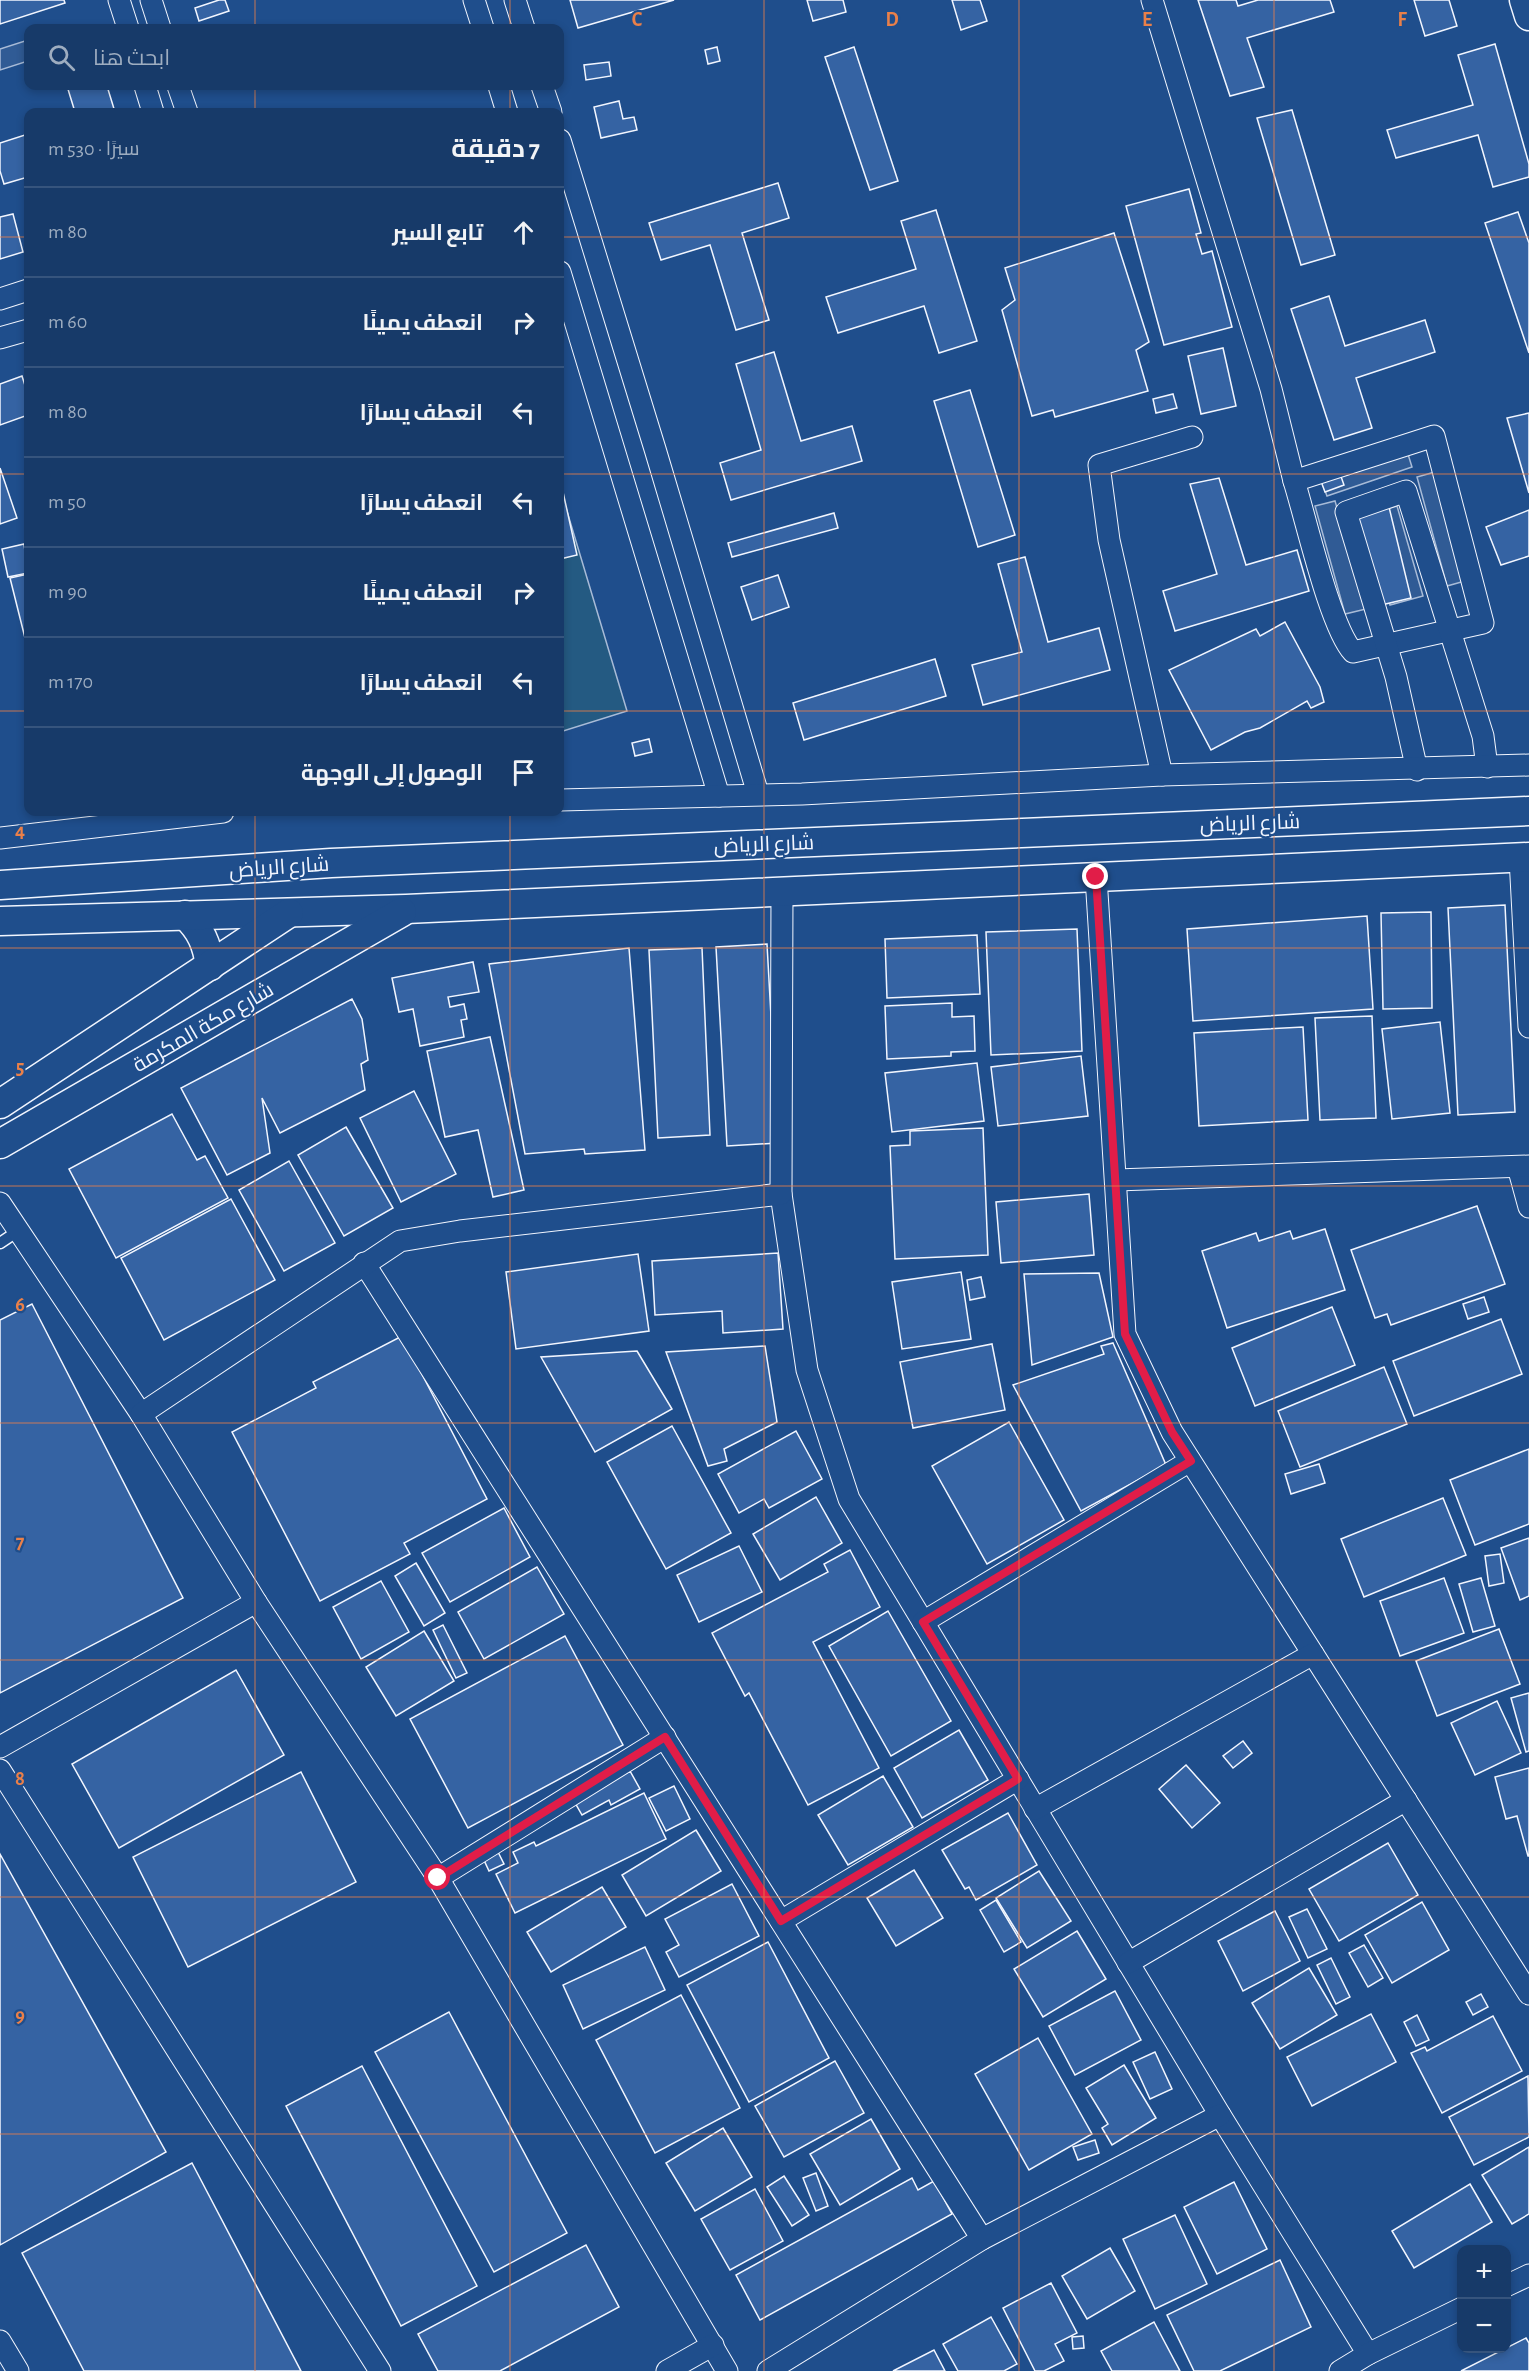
<!DOCTYPE html>
<html lang="ar">
<head>
<meta charset="utf-8">
<style>
	:root { --surface:#173a69; --page:#20416f; --text:#f1f3f6; --muted:#9eadc0; --line:#36547d }
	body { margin:0; font-family:"Alegreya Sans",Cairo,sans-serif; background:var(--page); color:var(--text); direction:rtl }
	.controls { position:absolute; right:18px; bottom:18px; display:grid; overflow:hidden; border-radius:12px; box-shadow:0 3px 9px #0003 }
	.controls button { width:54px; height:54px; display:grid; place-items:center; padding:0; border:0; border-bottom:2px solid var(--line); background:var(--surface); color:var(--text); font:30px sans-serif }
	.stop { position:absolute; width:18px; height:18px; margin:-14px; border:4px solid #e11d48; border-radius:50%; background:#fff }
	.stop.end { background:#e11d48; border-color:#fff; box-shadow:0 2px 6px #0008 }
	.list { margin:0; padding:0; list-style:none }
	h2 { display:flex; justify-content:space-between; align-items:center; height:78px; margin:0; padding:0 24px; font-size:26px }
	h2 small { font-size:20px; font-weight:400; color:var(--muted) }
	.list li { display:grid; grid-template-columns:39px 1fr auto; gap:18px; align-items:center; box-sizing:border-box; height:90px; padding:0 24px; border-top:2px solid var(--line) }
	.list b { display:block; font-size:22px; white-space:nowrap }
	.list em { font-size:20px; font-style:normal; color:var(--muted) }
	.icon { flex:none; width:33px; height:33px; fill:none; stroke:currentColor; stroke-width:2; stroke-linecap:round; stroke-linejoin:round }
	.map { position:relative; flex:none; width:1529px; height:2371px; overflow:hidden; direction:ltr }
	.search { position:absolute; background:var(--surface); box-shadow:0 3px 9px #0003; left:24px; top:24px; width:540px; height:66px; display:flex; align-items:center; gap:15px; box-sizing:border-box; padding:0 21px; border-radius:12px; color:var(--muted); font-size:22px }
	.panel { position:absolute; background:var(--surface); box-shadow:0 3px 9px #0003; left:24px; top:108px; width:540px; height:708px; border-radius:12px; direction:rtl }
	.map>svg:first-child { display:block }
	.green { fill:#245a82; stroke:#a8bbd7; stroke-width:1.5 }
	.parking { fill:#305b95; stroke:#a8bbd7; stroke-width:1.5 }
	.building { fill:#3563a3; stroke:#f2f6ff; stroke-width:1.5 }
	.lines { fill:none; stroke-linecap:round; stroke-linejoin:round }
	.lane-casing { stroke:#f2f6ff; stroke-width:13 }
	.street-casing { stroke:#f2f6ff; stroke-width:23 }
	.secondary-casing { stroke:#f2f6ff; stroke-width:31 }
	.lane { stroke:#1f4e8c; stroke-width:10 }
	.street { stroke:#1f4e8c; stroke-width:21 }
	.secondary { stroke:#1f4e8c; stroke-width:28 }
	.route { stroke:#e11d48; stroke-width:8 }
	.grid { fill:none; stroke:#ea8049; stroke-width:1.5; stroke-opacity:0.55 }
	.labels { text-anchor:middle; stroke-width:4.5; stroke-linejoin:round; paint-order:stroke }
	.street-label { font-size:21px; fill:#f2f6ff; stroke:#1f4e8c }
	.grid-label { font-size:20px; text-anchor:middle; font-weight:bold; fill:#ea8049; stroke:#1f4e8c; stroke-width:4.5; stroke-linejoin:round; paint-order:stroke }
</style>
</head>
<body>
<div class="map">
<svg width="1529" height="2371" viewBox="0 0 1529 2371">
	<rect width="100%" height="100%" fill="#1f4e8c"/>
	<path class="green" d="M560 488 627 711 560 732Z"/>
	<g class="parking">
		<path d="M28 40V61L0 70V49Z"/>
		<path d="M1407 451 1412 467 1327 496 1321 480Z"/>
		<path d="M1435 472 1465 581 1447 586 1417 477Z"/>
		<path d="M1335 501 1366 609 1345 614 1315 506Z"/>
		<path d="M1397 506 1423 596 1390 605 1364 516Z"/>
	</g>
	<g class="building">
		<path d="M0 0H64L65 3 0 24Z"/>
		<path d="M219 0H225L229 11 199 21 195 8Z"/>
		<path d="M570 0H674L578 28Z"/>
		<path d="M807 0H843L846 12 813 21Z"/>
		<path d="M952 0H980L987 21 961 30Z"/>
		<path d="M1198 0H1236L1238 6 1258 0H1330L1334 12 1247 38 1264 87 1230 96Z"/>
		<path d="M1414 0H1449L1457 26 1425 36Z"/>
		<path d="M1495 44 1529 164V177L1493 187 1478 135 1396 158 1387 130 1473 105 1458 55Z"/>
		<path d="M717 47 720 61 708 64 705 50Z"/>
		<path d="M854 47 898 181 870 190 825 57Z"/>
		<path d="M609 62 611 76 586 80 584 65Z"/>
		<path d="M67 86H107L115 112H75Z"/>
		<path d="M619 101 623 119 634 117 637 130 601 138 594 107Z"/>
		<path d="M1292 110 1335 255 1301 265 1257 118Z"/>
		<path d="M28 134V177L4 184 0 171V143Z"/>
		<path d="M778 183 789 218 742 233 769 320 736 330 710 245 661 260 649 223Z"/>
		<path d="M1189 189 1201 233 1196 234 1202 254 1212 251 1232 327 1164 345 1126 206Z"/>
		<path d="M936 210 977 341 939 353 924 306 838 333 826 297 916 269 901 221Z"/>
		<path d="M1518 212 1529 243V353L1485 223Z"/>
		<path d="M13 214 23 252 0 259V217Z"/>
		<path d="M1114 233 1149 342 1136 350 1148 391 1055 417 1053 410 1032 416 1002 310 1015 300 1005 268Z"/>
		<path d="M1329 296 1345 346 1425 320 1435 352 1356 378 1372 428 1334 440 1291 309Z"/>
		<path d="M1223 348 1236 406 1201 414 1188 356Z"/>
		<path d="M774 352 801 441 852 426 862 461 731 500 720 463 761 450 736 364Z"/>
		<path d="M22 376 28 395V415L0 425V384Z"/>
		<path d="M970 390 1015 535 978 547 934 401Z"/>
		<path d="M1173 394 1177 408 1156 413 1153 399Z"/>
		<path d="M1529 413V493L1507 418Z"/>
		<path d="M0 468 17 518 0 524Z"/>
		<path d="M1338 468 1344 485 1325 492 1319 476Z"/>
		<path d="M1219 478 1246 565 1297 550 1309 591 1175 631 1163 591 1217 574 1190 484Z"/>
		<path d="M561 483 577 555 560 559V484Z"/>
		<path d="M1389 507 1411 598 1377 606 1356 515Z"/>
		<path d="M1529 510V556L1501 565 1486 527Z"/>
		<path d="M834 513 838 528 732 557 728 543Z"/>
		<path d="M24 544 28 573 8 577 2 549Z"/>
		<path d="M1025 557 1048 642 1099 628 1110 670 983 705 972 665 1022 652 998 564Z"/>
		<path d="M28 574V646H27L10 578Z"/>
		<path d="M778 575 789 607 752 620 741 587Z"/>
		<path d="M1285 622 1320 687 1324 702 1311 708 1307 701 1260 728 1245 732 1211 750 1169 670 1256 629 1260 636Z"/>
		<path d="M935 659 946 696 804 740 793 703Z"/>
		<path d="M649 739 652 752 635 756 632 743Z"/>
		<path d="M1505 905 1515 1112 1458 1115 1448 908Z"/>
		<path d="M1431 912 1432 1008 1383 1009 1381 913Z"/>
		<path d="M1367 916 1373 1009 1193 1021 1187 929Z"/>
		<path d="M1077 929 1082 1051 991 1055 986 932Z"/>
		<path d="M977 935 980 994 887 998 885 939Z"/>
		<path d="M767 944 778 1143 727 1146 716 947Z"/>
		<path d="M629 948 645 1150 585 1154 584 1149 525 1154 489 964Z"/>
		<path d="M702 948 710 1135 658 1138 649 950Z"/>
		<path d="M473 962 479 992 448 997 450 1007 464 1004 467 1019 461 1020 464 1037 420 1046 413 1009 399 1012 392 978Z"/>
		<path d="M352 999 362 1019 368 1060 361 1064 365 1090 280 1133 262 1098 270 1153 227 1175 181 1088Z"/>
		<path d="M952 1003V1017L974 1016 975 1051 951 1052V1056L887 1059 885 1006Z"/>
		<path d="M1372 1016 1376 1118 1320 1120 1315 1018Z"/>
		<path d="M1440 1022 1450 1113 1392 1119 1382 1029Z"/>
		<path d="M1303 1027 1308 1120 1199 1126 1194 1033Z"/>
		<path d="M490 1037 524 1190 493 1197 478 1130 445 1137 427 1051Z"/>
		<path d="M1081 1056 1088 1116 998 1126 991 1067Z"/>
		<path d="M977 1063 984 1121 892 1132 885 1073Z"/>
		<path d="M414 1091 456 1174 401 1202 360 1118Z"/>
		<path d="M172 1114 197 1160 205 1156 228 1198 116 1258 69 1169Z"/>
		<path d="M346 1127 393 1208 344 1236 298 1155Z"/>
		<path d="M983 1128 988 1255 895 1259 890 1146 910 1145V1131Z"/>
		<path d="M289 1161 335 1243 284 1271 239 1190Z"/>
		<path d="M1089 1194 1094 1255 1001 1263 996 1202Z"/>
		<path d="M231 1199 275 1280 164 1340 121 1258Z"/>
		<path d="M1477 1206 1505 1284 1391 1325 1387 1314 1375 1318 1351 1250Z"/>
		<path d="M1325 1229 1345 1290 1227 1328 1202 1251 1256 1233 1259 1241 1290 1231 1293 1239Z"/>
		<path d="M778 1253 783 1329 723 1333 722 1311 655 1315 652 1261Z"/>
		<path d="M638 1254 649 1331 516 1349 506 1272Z"/>
		<path d="M961 1272 971 1339 902 1349 892 1282Z"/>
		<path d="M1099 1273 1113 1337 1032 1365 1024 1274Z"/>
		<path d="M981 1277 985 1297 970 1300 967 1280Z"/>
		<path d="M1484 1297 1489 1312 1468 1319 1463 1304Z"/>
		<path d="M32 1304 183 1598 0 1693V1320Z"/>
		<path d="M1332 1307 1355 1365 1255 1406 1232 1348Z"/>
		<path d="M1501 1319 1522 1374 1414 1416 1393 1361Z"/>
		<path d="M402 1336 487 1499 404 1543 410 1554 320 1601 232 1432 316 1388 313 1382Z"/>
		<path d="M1113 1343 1166 1465 1081 1511 1013 1385 1104 1354 1101 1346Z"/>
		<path d="M992 1344 1005 1410 913 1428 900 1362Z"/>
		<path d="M765 1346 777 1422 724 1449 727 1461 708 1466 666 1352Z"/>
		<path d="M637 1351 672 1409 595 1452 541 1357Z"/>
		<path d="M1384 1367 1407 1424 1300 1467 1278 1411Z"/>
		<path d="M1009 1422 1064 1520 987 1564 932 1466Z"/>
		<path d="M672 1426 731 1533 666 1569 607 1462Z"/>
		<path d="M796 1431 822 1479 769 1508 764 1499 739 1513 718 1474Z"/>
		<path d="M1529 1449V1524L1475 1545 1450 1480Z"/>
		<path d="M1319 1464 1325 1483 1291 1494 1285 1474Z"/>
		<path d="M816 1497 842 1543 780 1580 753 1534Z"/>
		<path d="M1443 1498 1466 1555 1364 1597 1341 1539Z"/>
		<path d="M504 1508 530 1557 450 1602 422 1553Z"/>
		<path d="M1529 1538V1596L1520 1600 1501 1548Z"/>
		<path d="M739 1546 762 1592 699 1622 677 1575Z"/>
		<path d="M850 1550 880 1607 813 1642 879 1768 808 1805 749 1693 745 1696 712 1633 828 1572 824 1564Z"/>
		<path d="M1500 1554 1504 1583 1489 1586 1485 1556Z"/>
		<path d="M416 1563 445 1613 424 1626 395 1576Z"/>
		<path d="M537 1567 564 1614 484 1659 458 1612Z"/>
		<path d="M1444 1578 1464 1633 1400 1656 1380 1601Z"/>
		<path d="M1481 1578 1495 1626 1473 1632 1459 1584Z"/>
		<path d="M381 1581 409 1632 361 1659 333 1607Z"/>
		<path d="M888 1611 951 1721 891 1756 829 1646Z"/>
		<path d="M443 1625 467 1673 456 1678 433 1630Z"/>
		<path d="M1499 1629 1520 1684 1437 1716 1416 1661Z"/>
		<path d="M424 1631 454 1681 396 1716 366 1667Z"/>
		<path d="M565 1636 623 1745 468 1828 410 1719Z"/>
		<path d="M236 1670 284 1755 119 1848 72 1764Z"/>
		<path d="M1529 1693V1751L1526 1752 1511 1698Z"/>
		<path d="M1497 1701 1521 1753 1475 1775 1451 1723Z"/>
		<path d="M959 1730 988 1780 922 1818 894 1768Z"/>
		<path d="M1243 1741 1252 1753 1233 1768 1223 1756Z"/>
		<path d="M1186 1765 1220 1803 1192 1828 1159 1789Z"/>
		<path d="M1529 1768V1856H1528L1517 1816 1506 1819 1495 1777Z"/>
		<path d="M630 1771 640 1789 611 1805 609 1800 582 1815 574 1801Z"/>
		<path d="M301 1772 356 1882 188 1967 133 1857Z"/>
		<path d="M883 1776 913 1827 848 1865 818 1815Z"/>
		<path d="M674 1786 690 1819 666 1831 649 1798Z"/>
		<path d="M644 1793 666 1839 515 1913 496 1874 518 1863 513 1852 534 1842 536 1846Z"/>
		<path d="M1008 1813 1037 1865 976 1900 969 1887 965 1889 942 1850Z"/>
		<path d="M696 1830 721 1871 646 1916 622 1875Z"/>
		<path d="M1388 1843 1418 1895 1339 1941 1309 1889Z"/>
		<path d="M497 1850 504 1864 489 1871 483 1858Z"/>
		<path d="M0 1854 166 2152 0 2245Z"/>
		<path d="M914 1870 943 1918 896 1946 867 1898Z"/>
		<path d="M1039 1871 1071 1921 1027 1948 996 1898Z"/>
		<path d="M732 1884 759 1936 679 1977 666 1952 679 1945 665 1919Z"/>
		<path d="M602 1887 626 1927 551 1972 527 1932Z"/>
		<path d="M996 1900 1021 1942 1004 1952 980 1910Z"/>
		<path d="M1422 1902 1449 1950 1392 1983 1365 1935Z"/>
		<path d="M1307 1909 1327 1949 1308 1958 1289 1917Z"/>
		<path d="M1275 1911 1300 1961 1243 1991 1218 1941Z"/>
		<path d="M1077 1931 1106 1979 1043 2017 1014 1969Z"/>
		<path d="M768 1942 829 2058 749 2102 687 1985Z"/>
		<path d="M1364 1945 1383 1978 1368 1987 1349 1953Z"/>
		<path d="M645 1947 665 1990 583 2029 563 1985Z"/>
		<path d="M1331 1958 1350 1997 1336 2004 1317 1965Z"/>
		<path d="M1309 1968 1337 2015 1280 2049 1252 2003Z"/>
		<path d="M1115 1991 1141 2040 1075 2075 1049 2026Z"/>
		<path d="M1481 1994 1488 2007 1473 2015 1466 2002Z"/>
		<path d="M681 1995 740 2108 655 2153 596 2040Z"/>
		<path d="M449 2012 567 2233 494 2272 375 2052Z"/>
		<path d="M1371 2014 1396 2062 1312 2106 1287 2057Z"/>
		<path d="M1417 2015 1429 2040 1416 2046 1404 2022Z"/>
		<path d="M1493 2016 1522 2071 1442 2113 1411 2053 1425 2047 1427 2051Z"/>
		<path d="M1038 2038 1092 2134 1029 2170 975 2074Z"/>
		<path d="M1155 2052 1172 2089 1150 2099 1133 2062Z"/>
		<path d="M835 2061 864 2113 784 2157 755 2106Z"/>
		<path d="M1124 2065 1156 2118 1112 2145 1102 2128 1108 2124 1086 2088Z"/>
		<path d="M362 2066 477 2286 401 2326 286 2106Z"/>
		<path d="M1528 2076 1529 2137 1474 2165 1449 2117Z"/>
		<path d="M871 2119 900 2169 840 2205 810 2154Z"/>
		<path d="M723 2128 752 2177 695 2211 666 2163Z"/>
		<path d="M1095 2140 1099 2153 1078 2160 1073 2147Z"/>
		<path d="M1529 2147V2214L1512 2224 1482 2175Z"/>
		<path d="M192 2163 301 2371H84L22 2253Z"/>
		<path d="M816 2173 828 2206 816 2211 803 2178Z"/>
		<path d="M784 2176 809 2215 792 2226 767 2187Z"/>
		<path d="M912 2178 918 2190 934 2181 952 2214 760 2320 736 2275Z"/>
		<path d="M1234 2182 1267 2249 1217 2274 1184 2207Z"/>
		<path d="M1470 2184 1492 2222 1414 2268 1392 2231Z"/>
		<path d="M755 2189 783 2241 730 2270 701 2219Z"/>
		<path d="M1175 2215 1207 2284 1155 2309 1123 2239Z"/>
		<path d="M586 2245 619 2307 500 2371H438L418 2334Z"/>
		<path d="M1110 2248 1135 2291 1087 2319 1062 2276Z"/>
		<path d="M1280 2260 1311 2327 1220 2371H1194L1167 2315Z"/>
		<path d="M1051 2283 1077 2333 1055 2344 1064 2361 1044 2371H1035L1003 2308Z"/>
		<path d="M991 2317 1017 2364 1004 2371H958L943 2344Z"/>
		<path d="M1154 2322 1180 2371H1112L1101 2351Z"/>
		<path d="M1083 2336 1084 2348 1073 2349 1072 2337Z"/>
		<path d="M1526 2338 1529 2343V2371H1461Z"/>
		<path d="M934 2350 945 2371H893Z"/>
	</g>
	<g class="lines">
		<g class="lane-casing">
			<path id="lane" d="M0 1243 18 1231"/>
		</g>
		<g class="street-casing">
			<g id="street">
				<path d="M119 0 128 28"/>
				<path d="M151 0 160 28"/>
				<path d="M474 0 483 28"/>
				<path d="M515 0 524 28"/>
				<path d="M1152 0 1271 389 1294 481"/>
				<path d="M145 86 153 112"/>
				<path d="M178 86 187 112"/>
				<path d="M499 86 507 112"/>
				<path d="M542 86 551 112"/>
				<path d="M560 140 655 449 758 794"/>
				<path d="M560 272 719 796"/>
				<path d="M0 299 28 290"/>
				<path d="M0 338 28 330"/>
				<path d="M1434 436 1483 623 1353 652C1330 627 1306 519 1294 481Z"/>
				<path d="M1417 770 1396 677 1346 512 1406 491 1483 736 1487 767"/>
				<path d="M1162 775 1109 540 1099 465 1192 437"/>
				<path d="M560 800 802 794 1162 775 1529 765"/>
				<path d="M0 838 223 812"/>
				<path d="M1520 858 1529 1027"/>
				<path d="M1096 877 1125 1334 1172 1432 1529 1994"/>
				<path d="M782 892 781 1194 807 1370 849 1499 1220 2115 1368 2354"/>
				<path d="M1518 1167 1529 1207"/>
				<path d="M1116 1180 1529 1166"/>
				<path d="M0 1203 141 1414 256 1602 438 1878 727 2371"/>
				<path d="M364 1263 982 2239"/>
				<path d="M141 1414 400 1241 460 1231 781 1194"/>
				<path d="M923 1622 1190 1461"/>
				<path d="M0 1747 256 1602"/>
				<path d="M0 1770 380 2371"/>
				<path d="M1035 1809 1313 1654"/>
				<path d="M438 1878 665 1737"/>
				<path d="M781 1921 1018 1779"/>
				<path d="M1128 1963 1406 1800"/>
				<path d="M1506 2286 1529 2275"/>
				<path d="M0 2341 18 2371"/>
				<path d="M667 2371 713 2345"/>
				<path d="M768 2371 982 2239 1220 2115"/>
				<path d="M1340 2371 1368 2354 1462 2308"/>
			</g>
		</g>
		<g class="secondary-casing">
			<g id="secondary">
				<path d="M1524 0 1529 16"/>
				<path d="M0 885 331 863 1529 811"/>
				<path d="M185 915C201 930 207 944 210 966"/>
				<path d="M0 921 406 909 1529 857"/>
				<path d="M0 1104 289 913"/>
				<path d="M0 1144 402 912"/>
			</g>
		</g>
		<use href="#lane" class="lane"/>
		<use href="#street" class="street"/>
		<use href="#secondary" class="secondary"/>
	</g>
	<g class="lines">
		<path class="route" d="M438 1878 665 1737 781 1921 1018 1779 923 1622 1191 1461 1172 1432 1125 1334 1096 877"/>
	</g>
	<path class="grid" d="M255 0V28M510 0V28M764 0V2371M1019 0V2371M1274 0V2371M255 86V112M510 86V112M0 237H28M560 237H1529M0 474H28M560 474H1529M0 711H28M560 711H1529M255 812V2371M510 812V2371M0 948H1529M0 1186H1529M0 1423H1529M0 1660H1529M0 1897H1529M0 2134H1529"/>
	<g class="labels">
		<g class="street-label">
			<text transform="translate(1250 823) rotate(-2)" y="7">شارع الرياض</text>
			<text transform="translate(764 844) rotate(-2)" y="7">شارع الرياض</text>
			<text transform="translate(279 867) rotate(-4)" y="7">شارع الرياض</text>
			<text transform="translate(203 1027) rotate(-30)" y="7">شارع مكة المكرمة</text>
		</g>
	</g>
	<g class="grid-label">
		<text x="637" y="26">C</text>
		<text x="892" y="26">D</text>
		<text x="1147" y="26">E</text>
		<text x="1402" y="26">F</text>
		<text x="20" y="837">4</text>
		<text x="20" y="1074">5</text>
		<text x="20" y="1311">6</text>
		<text x="20" y="1548">7</text>
		<text x="20" y="1785">8</text>
		<text x="20" y="2022">9</text>
	</g>
</svg>
<div class="controls">
<button>+</button>
<button>−</button>
</div>
<div class="stop" style="left:438px;top:1878px"></div>
<div class="stop end" style="left:1096px;top:877px"></div>
<div class="search"><svg class="icon" aria-label="search" viewBox="0 0 24 24"><circle cx="10" cy="10" r="6"/><path d="M15 15l6 6"/></svg>ابحث هنا</div>
<section class="panel">
<h2>7 دقيقة<small>سيرًا · 530 m</small></h2>
<ul class="list">
<li><svg class="icon" aria-label="ahead" viewBox="0 0 24 24"><path d="M12 20V5M6 11l6-6 6 6"/></svg><div><b>تابع السير</b></div><em>80 m</em></li>
<li><svg class="icon" aria-label="right" viewBox="0 0 24 24"><path d="M7 20v-9h11M14 6l5 5-5 5"/></svg><div><b>انعطف يمينًا</b></div><em>60 m</em></li>
<li><svg class="icon" aria-label="left" viewBox="0 0 24 24"><path d="M17 20v-9H6M10 6l-5 5 5 5"/></svg><div><b>انعطف يسارًا</b></div><em>80 m</em></li>
<li><svg class="icon" aria-label="left" viewBox="0 0 24 24"><path d="M17 20v-9H6M10 6l-5 5 5 5"/></svg><div><b>انعطف يسارًا</b></div><em>50 m</em></li>
<li><svg class="icon" aria-label="right" viewBox="0 0 24 24"><path d="M7 20v-9h11M14 6l5 5-5 5"/></svg><div><b>انعطف يمينًا</b></div><em>90 m</em></li>
<li><svg class="icon" aria-label="left" viewBox="0 0 24 24"><path d="M17 20v-9H6M10 6l-5 5 5 5"/></svg><div><b>انعطف يسارًا</b></div><em>170 m</em></li>
<li><svg class="icon" aria-label="arrive" viewBox="0 0 24 24"><path d="M6 21V4h12l-3 4 3 4H6"/></svg><div><b>الوصول إلى الوجهة</b></div></li>
</ul>
</section>
</div>
</body>
</html>
